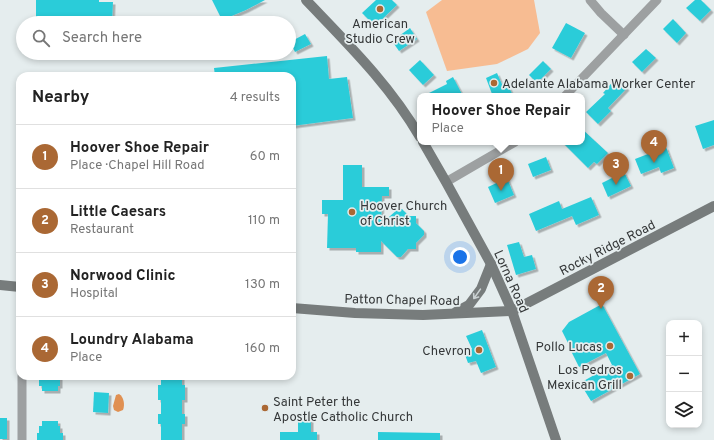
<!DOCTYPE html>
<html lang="en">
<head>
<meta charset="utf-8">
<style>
	:root { --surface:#fff; --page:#f2f2f2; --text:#222; --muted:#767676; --line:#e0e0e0; --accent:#aa6834 }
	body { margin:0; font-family:Overpass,sans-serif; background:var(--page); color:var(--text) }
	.controls { position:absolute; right:12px; bottom:12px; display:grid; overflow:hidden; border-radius:8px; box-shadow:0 2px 6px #0003 }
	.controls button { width:36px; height:36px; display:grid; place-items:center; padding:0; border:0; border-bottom:1px solid var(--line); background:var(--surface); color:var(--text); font:20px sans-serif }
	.you { position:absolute; left:460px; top:257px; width:14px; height:14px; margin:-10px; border:3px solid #fff; border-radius:50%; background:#1a73e8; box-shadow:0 0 0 6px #1a73e833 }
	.badge { display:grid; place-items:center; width:26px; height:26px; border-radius:50%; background:var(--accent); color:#fff; font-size:13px; font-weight:700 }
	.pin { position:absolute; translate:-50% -33px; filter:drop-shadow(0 1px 2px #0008) }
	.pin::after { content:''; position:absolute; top:21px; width:14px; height:12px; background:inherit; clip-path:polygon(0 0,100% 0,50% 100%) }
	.popup { position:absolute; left:417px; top:93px; width:168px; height:52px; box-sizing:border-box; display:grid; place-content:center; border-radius:8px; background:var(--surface); filter:drop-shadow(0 1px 3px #0005); font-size:13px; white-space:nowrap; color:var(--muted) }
	.popup b { font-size:15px; color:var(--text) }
	.popup::after { content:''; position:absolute; left:50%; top:100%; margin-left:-8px; border:8px solid transparent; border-top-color:var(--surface) }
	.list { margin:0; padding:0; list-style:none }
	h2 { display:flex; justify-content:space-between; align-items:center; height:52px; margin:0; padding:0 16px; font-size:17px }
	h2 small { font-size:13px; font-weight:400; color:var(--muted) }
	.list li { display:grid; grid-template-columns:26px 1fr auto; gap:12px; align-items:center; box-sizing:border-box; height:64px; padding:0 16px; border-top:1px solid var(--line) }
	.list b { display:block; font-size:15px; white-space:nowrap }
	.list p { margin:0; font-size:13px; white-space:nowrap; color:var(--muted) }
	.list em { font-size:13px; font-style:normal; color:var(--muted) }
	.icon { flex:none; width:22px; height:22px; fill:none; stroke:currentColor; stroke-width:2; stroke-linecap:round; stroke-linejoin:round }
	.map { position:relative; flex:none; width:714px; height:440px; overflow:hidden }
	.search { position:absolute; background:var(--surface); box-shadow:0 2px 6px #0003; left:16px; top:16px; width:280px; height:44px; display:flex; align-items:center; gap:10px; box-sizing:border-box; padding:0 14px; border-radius:22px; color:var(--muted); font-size:15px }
	.panel { position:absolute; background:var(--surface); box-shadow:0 2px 6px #0003; left:16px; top:72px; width:280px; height:308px; border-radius:12px }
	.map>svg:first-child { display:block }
	.green { fill:#f7bc92 }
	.water { fill:#e09052 }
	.building { fill:#2cccd9; filter:url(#shadow) }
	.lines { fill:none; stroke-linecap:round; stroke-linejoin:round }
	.street { stroke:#9da0a1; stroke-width:9 }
	.secondary { stroke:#777c7c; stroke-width:10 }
	.oneway { stroke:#cad1d2 }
	.poi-dot { fill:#aa6834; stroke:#e5edee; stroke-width:1.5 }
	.labels { text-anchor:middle; stroke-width:3.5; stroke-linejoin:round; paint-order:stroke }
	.poi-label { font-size:13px; fill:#343738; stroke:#e5edee; text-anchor:start }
	.street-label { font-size:13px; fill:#343738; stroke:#e5edee }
</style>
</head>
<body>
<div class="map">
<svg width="714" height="440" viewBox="0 0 714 440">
	<defs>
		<filter id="shadow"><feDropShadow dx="2.5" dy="2.5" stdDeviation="0" flood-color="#0004"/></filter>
	</defs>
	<rect width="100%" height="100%" fill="#e5edee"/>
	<path class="green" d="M442 0H534L540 33 528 49 497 64 447 71 426 12Z"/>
	<path class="water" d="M119 394C124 397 125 405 123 410L118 412 114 410 113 406 116 395Z"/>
	<g class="building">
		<path d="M36 0H99V2H113L112 23H36Z"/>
		<path d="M212 0H265L246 10 222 20Z"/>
		<path d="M376 0H392L397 5 375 26 362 13Z"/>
		<path d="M695 0H701L711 10 700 21 686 8Z"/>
		<path d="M673 19 686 33 677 43 663 29Z"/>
		<path d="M566 23 585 33 571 58 552 48Z"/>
		<path d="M410 28 417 39 399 51 392 41Z"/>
		<path d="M305 34 311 44 295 52 290 42Z"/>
		<path d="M646 49 656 58 642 72 632 62Z"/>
		<path d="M327 56 329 79 347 77 353 118 292 126V76H215L214 68Z"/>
		<path d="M420 60 434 75 423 85 409 70Z"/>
		<path d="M543 61 551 69 537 83 529 75Z"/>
		<path d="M497 73 504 89 509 87 513 96H487L492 94 486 78Z"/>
		<path d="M453 77 463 96H423L447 84 446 81Z"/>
		<path d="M616 78 627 88 608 108 611 111 598 124 586 112 605 94 603 93Z"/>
		<path d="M714 120V145L703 149 695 126Z"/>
		<path d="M582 129 608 153 597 164 594 162 588 168 562 142H582Z"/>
		<path d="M666 147 674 168 661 173 659 167 641 174 635 159Z"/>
		<path d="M546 157 551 170 533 177 528 164Z"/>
		<path d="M343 165H362V187H389V196H382L381 224 398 209H402L409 216H416V223L424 231V235L416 243V249H408L401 257H397L381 241V252H356V248H327L328 214H322V200H343Z"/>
		<path d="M624 172 631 186 608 197 602 183Z"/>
		<path d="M507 178 514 195 495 203 488 187Z"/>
		<path d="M591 197 599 215 576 225 572 216 536 231 529 214 559 201 562 209Z"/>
		<path d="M519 242 524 257 532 255 536 269 516 275 507 245Z"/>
		<path d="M602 304 640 374 591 401 580 383 612 365 606 353 579 367 571 351H572L562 331 569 322Z"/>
		<path d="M482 330 496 367 481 373 476 361 468 363 464 352 472 349 466 336Z"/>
		<path d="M39 376H60V386H58V391H42V386H39Z"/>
		<path d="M161 376H182V385H185V400H182V414H185V424H182V440H161V424H158V414H161V400H158V385H161Z"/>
		<path d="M94 392 109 393 108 413 93 412Z"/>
		<rect x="0" y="418" width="7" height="21"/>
		<path d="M298 419H311V432H317V440H280V432H298Z"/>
		<path d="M42 421H58V426H60V433H63V440H37V433H39V426H42Z"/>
		<path d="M378 432 440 433V440H378Z"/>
	</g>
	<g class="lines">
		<g class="street">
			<path d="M590 0 601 13 624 35"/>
			<path d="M565 96 657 0"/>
			<path d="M446 182 515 142"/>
			<path d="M22 376V440"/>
		</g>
		<g class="secondary">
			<path d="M306 0C347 43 390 85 420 137"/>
			<path d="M423 142 446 182 491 264 512 311 556 440"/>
			<path d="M0 285 20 287"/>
			<path d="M292 308 355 313 423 315 512 311 714 206"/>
			<path d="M456 312 469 305 481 289 491 264"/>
		</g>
	</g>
	<defs><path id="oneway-shaft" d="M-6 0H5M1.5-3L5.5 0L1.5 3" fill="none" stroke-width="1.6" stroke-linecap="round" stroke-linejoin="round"/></defs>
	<use class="oneway" href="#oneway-shaft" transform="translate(477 294) rotate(125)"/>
	<g class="poi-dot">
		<circle cx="380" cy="9" r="4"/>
		<circle cx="494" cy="83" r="4"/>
		<circle cx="352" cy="212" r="4"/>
		<circle cx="610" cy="346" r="4"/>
		<circle cx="479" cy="350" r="4"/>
		<circle cx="630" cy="376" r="4"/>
		<circle cx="265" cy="408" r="4"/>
	</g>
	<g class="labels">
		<g class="poi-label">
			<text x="380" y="28" text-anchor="middle">American<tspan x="380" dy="15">Studio Crew</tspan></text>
			<text x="502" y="88">Adelante Alabama Worker Center</text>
			<text x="360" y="210">Hoover Church<tspan x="360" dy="15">of Christ</tspan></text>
			<text x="602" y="351" text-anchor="end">Pollo Lucas</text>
			<text x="471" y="355" text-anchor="end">Chevron</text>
			<text x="622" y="374" text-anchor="end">Los Pedros<tspan x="622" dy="15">Mexican Grill</tspan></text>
			<text x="273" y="406">Saint Peter the<tspan x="273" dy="15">Apostle Catholic Church</tspan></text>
		</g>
		<g class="street-label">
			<text transform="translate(607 247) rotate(-27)" y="5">Rocky Ridge Road</text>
			<text transform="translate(512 281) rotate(66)" y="5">Lorna Road</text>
			<text transform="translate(402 299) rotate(1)" y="5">Patton Chapel Road</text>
		</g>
	</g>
</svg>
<div class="controls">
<button>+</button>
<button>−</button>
<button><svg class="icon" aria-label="layers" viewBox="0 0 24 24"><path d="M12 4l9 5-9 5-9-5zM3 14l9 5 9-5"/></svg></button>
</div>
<div class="you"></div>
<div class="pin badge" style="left:501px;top:191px">1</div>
<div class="popup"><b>Hoover Shoe Repair</b>Place</div>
<div class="pin badge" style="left:601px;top:309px">2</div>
<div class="pin badge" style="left:616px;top:185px">3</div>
<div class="pin badge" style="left:654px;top:163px">4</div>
<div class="search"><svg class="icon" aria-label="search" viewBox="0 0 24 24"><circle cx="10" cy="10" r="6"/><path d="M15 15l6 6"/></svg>Search here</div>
<section class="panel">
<h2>Nearby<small>4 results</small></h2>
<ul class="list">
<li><span class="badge">1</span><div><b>Hoover Shoe Repair</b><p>Place · Chapel Hill Road</p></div><em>60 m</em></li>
<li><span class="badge">2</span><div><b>Little Caesars</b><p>Restaurant</p></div><em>110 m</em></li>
<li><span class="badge">3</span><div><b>Norwood Clinic</b><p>Hospital</p></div><em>130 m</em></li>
<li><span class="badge">4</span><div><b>Loundry Alabama</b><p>Place</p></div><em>160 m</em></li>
</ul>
</section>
</div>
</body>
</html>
